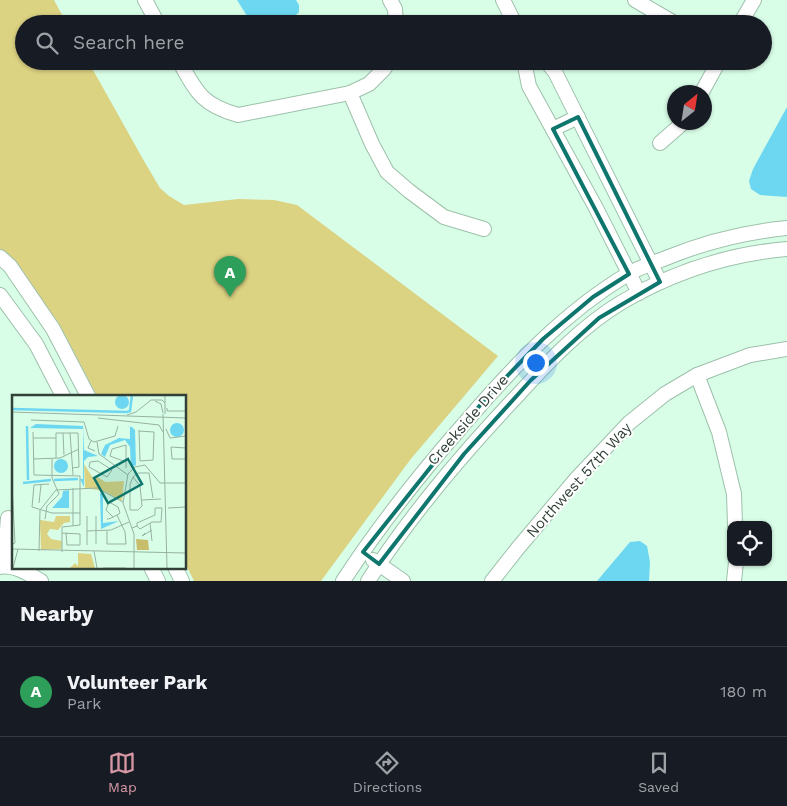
<!DOCTYPE html>
<html lang="en">
<head>
<meta charset="utf-8">
<style>
	:root { --surface:#171b24; --page:#242831; --text:#f1f3f6; --muted:#9ea1a6; --line:#363941; --accent:#d897a5 }
	body { margin:0; font-family:"Work Sans",sans-serif; background:var(--page); color:var(--text) }
	.controls { position:absolute; right:15px; bottom:15px; display:grid; overflow:hidden; border-radius:10px; box-shadow:0 1px 4px #0004 }
	.controls button { width:45px; height:45px; display:grid; place-items:center; padding:0; border:0; border-bottom:1px solid var(--line); background:var(--surface); color:var(--text); font:25px sans-serif }
	.compass { position:absolute; left:667px; top:85px; width:45px; height:45px; border-radius:50%; background:var(--surface); box-shadow:0 1px 4px #0004; rotate:30deg }
	.you { position:absolute; left:535px; top:362px; width:18px; height:18px; margin:-12px; border:4px solid #fff; border-radius:50%; background:#1a73e8; box-shadow:0 0 0 8px #1a73e833 }
	.badge { display:grid; place-items:center; width:32px; height:32px; border-radius:50%; background:var(--accent); color:#fff; font-size:16px; font-weight:700 }
	.pin { position:absolute; translate:-50% -41px; filter:drop-shadow(0 1px 2px #0008) }
	.pin::after { content:''; position:absolute; top:26px; width:18px; height:15px; background:inherit; clip-path:polygon(0 0,100% 0,50% 100%) }
	.list { margin:0; padding:0; list-style:none }
	h2 { display:flex; justify-content:space-between; align-items:center; height:65px; margin:0; padding:0 20px; font-size:21px }
	h2 small { font-size:16px; font-weight:400; color:var(--muted) }
	.list li { display:grid; grid-template-columns:32px 1fr auto; gap:15px; align-items:center; box-sizing:border-box; height:90px; padding:0 20px; border-top:1px solid var(--line) }
	.list b { display:block; font-size:19px; white-space:nowrap }
	.list p { margin:0; font-size:16px; white-space:nowrap; color:var(--muted) }
	.list em { font-size:16px; font-style:normal; color:var(--muted) }
	.icon { flex:none; width:28px; height:28px; fill:none; stroke:currentColor; stroke-width:2; stroke-linecap:round; stroke-linejoin:round }
	.map { position:relative; flex:none; width:787px; height:581px; overflow:hidden }
	.search { position:absolute; background:var(--surface); box-shadow:0 1px 4px #0004; left:15px; right:15px; top:15px; height:55px; display:flex; align-items:center; gap:12px; box-sizing:border-box; padding:0 18px; border-radius:28px; color:var(--muted); font-size:19px }
	.sheet { height:155px; background:var(--surface) }
	nav { display:flex; justify-content:space-around; align-items:center; box-sizing:border-box; height:70px; border-top:1px solid var(--line); background:var(--surface); font-size:14px; color:var(--muted) }
	nav a { display:grid; justify-items:center; gap:2px }
	nav .on { color:var(--accent) }
	.map>svg:first-child { display:block }
	.green { fill:#dbd282 }
	.water { fill:#6dd7f1 }
	.lines { fill:none; stroke-linecap:round; stroke-linejoin:round }
	.minor-casing { stroke:#9dc0ab; stroke-width:16 }
	.minor { stroke:#fff; stroke-width:14 }
	.marked { fill:none; stroke:#0f766e; stroke-width:4; stroke-linejoin:round }
	.labels { text-anchor:middle; stroke-width:4; stroke-linejoin:round; paint-order:stroke }
	.street-label { font-size:15px; fill:#324138; stroke:#fff }
	.inset-river { fill:none; stroke:#6dd7f1; stroke-width:2.5 }
	.inset-road { fill:none; stroke:#96b2a2; stroke-width:1 }
	.view { fill:#0f766e; fill-opacity:0.15; stroke:#0f766e; stroke-width:2.5 }
	.inset-edge { fill:none; stroke:#324138; stroke-width:2.5 }
</style>
</head>
<body>
<div class="map">
<svg width="787" height="581" viewBox="0 0 787 581">
	<rect width="100%" height="100%" fill="#d9fee8"/>
	<path class="green" d="M0 0H54L67 24H24V61H88L144 161 160 188 169 196 184 205 238 199 274 200 297 205 498 356 410 460 321 581H194L185 563V396H97L58 322 22 273 0 251Z"/>
	<g class="water">
		<path d="M237 0H296L299 5V12C286 27 269 24 252 24Z"/>
		<path d="M787 107V197L760 195 751 189 749 181 753 169Z"/>
		<path d="M640 541 647 546 650 562 649 581H597L630 542Z"/>
	</g>
	<g class="lines">
		<g class="minor-casing">
			<g id="minor">
				<path d="M145 0 158 24"/>
				<path d="M390 0 395 9 396 24"/>
				<path d="M503 0 515 24"/>
				<path d="M635 0 676 24"/>
				<path d="M740 24 754 0"/>
				<path d="M179 61C197 93 202 105 238 115L350 93 369 84 384 69 389 61"/>
				<path d="M524 61 529 86 596 208 639 293"/>
				<path d="M546 61 555 72 660 282"/>
				<path d="M702 92 719 61"/>
				<path d="M350 93 372 144 387 172 409 191 444 217 484 229"/>
				<path d="M553 129 578 117"/>
				<path d="M660 143 684 122"/>
				<path d="M0 257 10 266 53 329 88 396"/>
				<path d="M0 295 36 344 63 396"/>
				<path d="M697 375 719 432 734 494 735 525"/>
				<path d="M373 560 403 581"/>
				<path d="M4 566 8 518"/>
				<path d="M0 567C14 564 29 574 41 581"/>
				<path d="M151 567 158 581"/>
				<path d="M175 567 182 581"/>
				<path d="M343 581C379 526 420 474 463 425 512 368 563 313 628 274 640 267 653 263 666 258 705 242 745 232 787 228"/>
				<path d="M368 581C411 514 463 453 518 395 549 361 582 326 622 302 673 272 729 254 787 249"/>
				<path d="M492 581 518 548 577 478 629 423 665 394 697 375 750 355 787 349"/>
				<path d="M734 581 736 562"/>
			</g>
		</g>
		<use href="#minor" class="minor"/>
	</g>
	<path class="marked" d="M578 117 660 282 599 318 531 380 464 454 379 564 363 552 485 399 543 339 593 297 629 274 553 129Z"/>
	<g class="labels">
		<g class="street-label">
			<text transform="translate(468 420) rotate(-49)" y="5">Creekside Drive</text>
			<text transform="translate(579 480) rotate(-48)" y="5">Northwest 57th Way</text>
		</g>
	</g>
	<g transform="translate(12 395)">
		<rect width="174" height="174" fill="#d9fee8"/>
		<path d="M72 69 81 83 83 81 94 87 112 86 110 106 92 96 73 93ZM44 121H58V127L52 128 46 135 38 134 35 139 39 144 50 146 49 154 29 155 28 125 42 127ZM66 158 79 159 83 173H58L63 168 66 171Z" fill="#dbd282"/>
		<path d="M124 144 136 145 137 155H125Z" fill="#c8bd6b"/>
		<path d="M103 7a7 7 0 1 1 14 0a7 7 0 1 1-14 0ZM158 35a7 7 0 1 1 14 0a7 7 0 1 1-14 0ZM24 29 71 31 72 55 86 61 76 62 72 66V92L68 84H71V34L18 33ZM112 31 120 32 123 35 124 70 119 73 118 52 113 45 98 50 93 62 89 59 93 50 107 43 118 44V32ZM42 71a7 7 0 1 1 14 0a7 7 0 1 1-14 0ZM57 95V113H40L50 102 51 96ZM88 98 91 99V128L107 126 89 134Z" fill="#6dd7f1"/>
		<path class="inset-river" d="M0 14 115 17 118 16 120 0M15 31 16 85M42 85 66 84M11 88 39 85"/>
		<path class="inset-road" d="M143 6 149 9 151 18M155 13V16H174M0 17 174 23M151 19 155 173M153 19V0M115 20 124 17 139 5H150L153 8M86 23 147 30 151 37M19 25 72 27 77 44 82 47 103 41 106 31M154 34 158 43 174 41M127 35 128 66M127 36 142 37 141 65 128 66M21 37 22 80 68 81V130L50 132V157M51 38 52 60M58 38 61 80M21 43H44M79 46 76 53 83 56M85 47 87 59 116 80M174 53 159 52 160 64H174M44 63V38H66L67 72 60 73M21 64 48 63 67 54M86 66 100 75 95 82 77 72 78 67ZM114 73V50L100 54 98 61 114 67M121 82 128 91 130 111 126 115H118V89L121 82 126 78H137L141 103M37 89 22 90 20 112 40 118H68M0 90 3 148 0 149M61 93V131M130 105 149 104M27 108 29 90M156 113 174 112M75 121V150M84 121V149M33 124 35 111 47 99 40 83V64M95 124H97L107 119 108 118 106 112 97 107 94 115 101 122M138 128 140 146M120 133 125 131 128 134 140 127H149L150 113H143V120L125 128V131M75 136 99 135 117 127M95 136V149H114L113 137 105 120M50 138 68 139V150H55L54 138M133 138 130 141 140 135M0 154 174 158M27 156 28 115 44 95 85 93 111 107M82 156 85 173M1 173 6 154M91 173H114M122 173V139L111 108 116 79 123 72 133 70 148 88H174"/>
		<path class="view" d="M116 64 130 89 96 108 82 83Z"/>
		<rect width="174" height="174" class="inset-edge"/>
	</g>
</svg>
<div class="controls">
<button><svg class="icon" aria-label="locate" viewBox="0 0 24 24"><circle cx="12" cy="12" r="6"/><path d="M12 2v4M12 18v4M2 12h4M18 12h4"/></svg></button>
</div>
<svg class="compass" viewBox="-18 -18 36 36"><path d="M0-13l5 13h-10z" fill="#e53935"/><path d="M0 13l5-13h-10z" fill="#9ea1a6"/></svg>
<div class="you"></div>
<div class="pin badge" style="left:230px;top:297px;background:#2e9e5b">A</div>
<div class="search"><svg class="icon" aria-label="search" viewBox="0 0 24 24"><circle cx="10" cy="10" r="6"/><path d="M15 15l6 6"/></svg>Search here</div>
</div>
<section class="sheet">
<h2>Nearby<small></small></h2>
<ul class="list">
<li><span class="badge" style="background:#2e9e5b">A</span><div><b>Volunteer Park</b><p>Park</p></div><em>180 m</em></li>
</ul>
</section>
<nav>
<a class="on"><svg class="icon" aria-label="map" viewBox="0 0 24 24"><path d="M3 6l6-2 6 2 6-2v14l-6 2-6-2-6 2zM9 4v14M15 6v14"/></svg>Map</a>
<a><svg class="icon" aria-label="directions" viewBox="0 0 24 24"><path d="M12 3l9 9-9 9-9-9zM9 14v-3h6M13 9l2 2-2 2"/></svg>Directions</a>
<a><svg class="icon" aria-label="saved" viewBox="0 0 24 24"><path d="M7 4h10v16l-5-4-5 4z"/></svg>Saved</a>
</nav>
</body>
</html>
